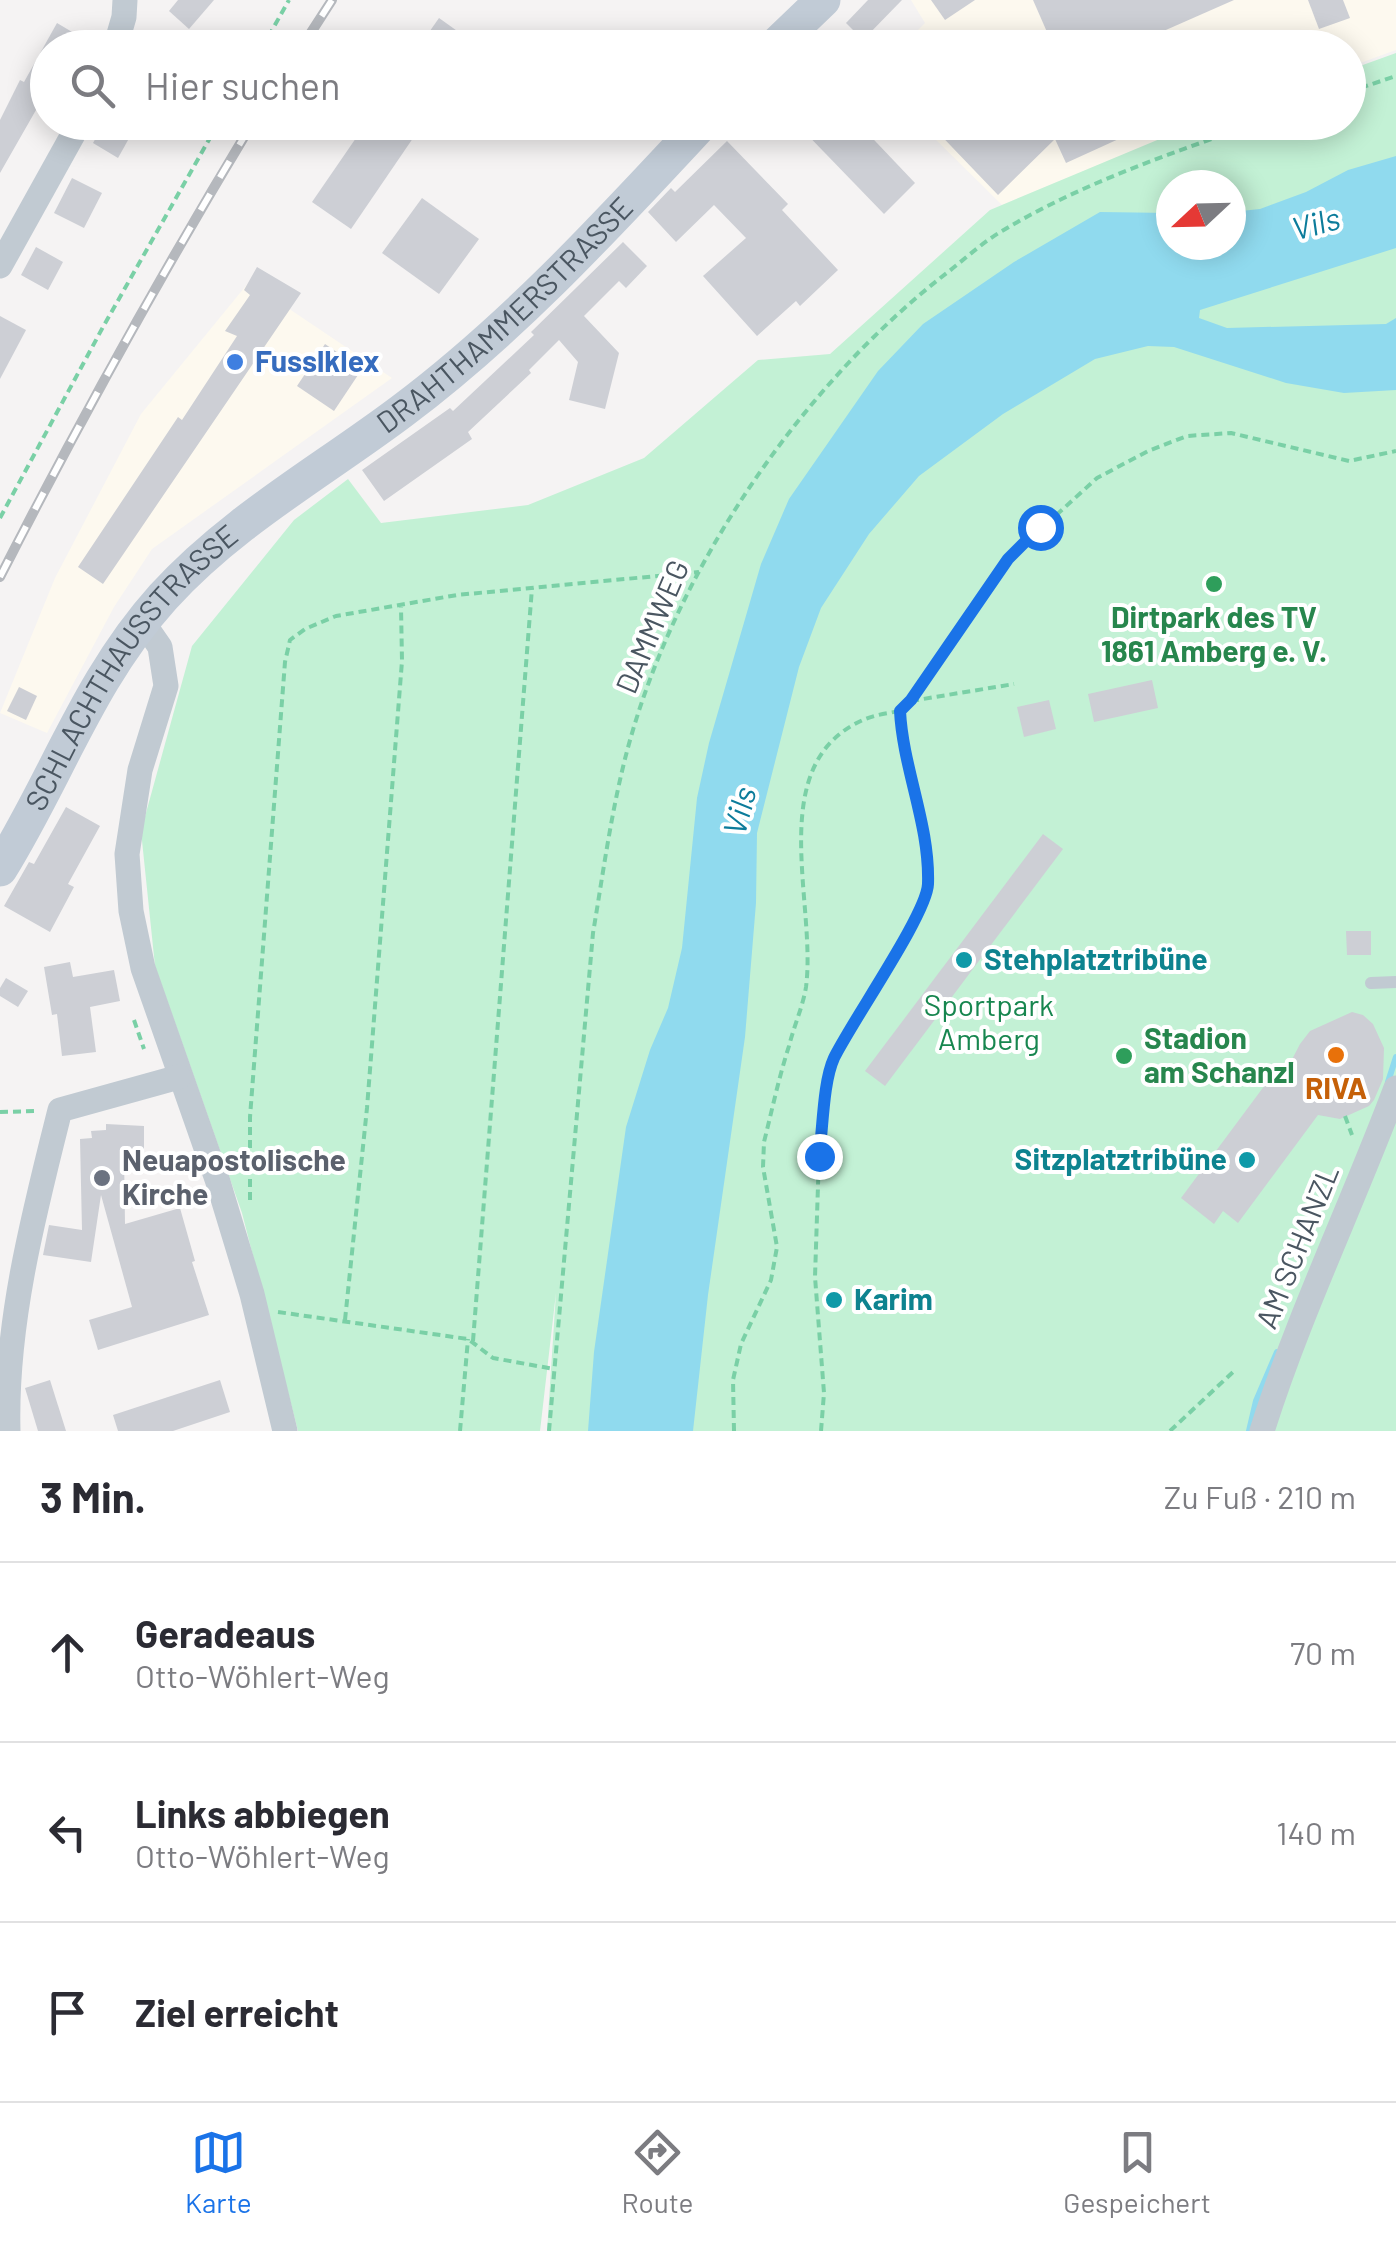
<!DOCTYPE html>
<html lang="de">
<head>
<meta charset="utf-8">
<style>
	:root { --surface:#fff; --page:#f2f2f3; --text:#2b2b33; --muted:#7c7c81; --line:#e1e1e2; --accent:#1a73e8 }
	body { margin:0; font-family:Barlow,sans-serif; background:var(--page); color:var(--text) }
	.compass { position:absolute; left:1156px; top:170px; width:90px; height:90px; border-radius:50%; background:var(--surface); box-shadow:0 5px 25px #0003; rotate:248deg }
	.stop { position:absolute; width:30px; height:30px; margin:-22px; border:8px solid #1a73e8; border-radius:50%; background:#fff }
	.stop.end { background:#1a73e8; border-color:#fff; box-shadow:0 2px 10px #0008 }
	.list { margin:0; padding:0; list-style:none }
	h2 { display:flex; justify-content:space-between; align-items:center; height:130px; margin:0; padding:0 40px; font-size:42px }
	h2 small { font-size:32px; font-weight:400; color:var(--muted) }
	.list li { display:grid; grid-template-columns:65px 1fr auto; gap:30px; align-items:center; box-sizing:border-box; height:180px; padding:0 40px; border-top:2px solid var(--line) }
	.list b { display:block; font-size:38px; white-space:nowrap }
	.list p { margin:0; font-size:32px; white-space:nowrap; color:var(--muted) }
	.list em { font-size:32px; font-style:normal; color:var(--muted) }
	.icon { flex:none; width:55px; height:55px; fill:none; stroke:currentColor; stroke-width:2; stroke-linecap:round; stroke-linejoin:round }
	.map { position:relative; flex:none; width:1396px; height:1431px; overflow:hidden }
	.search { position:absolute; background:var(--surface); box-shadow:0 5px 25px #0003; left:30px; right:30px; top:30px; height:110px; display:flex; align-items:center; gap:25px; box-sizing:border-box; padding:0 35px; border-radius:55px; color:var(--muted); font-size:38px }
	.sheet { height:670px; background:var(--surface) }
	nav { display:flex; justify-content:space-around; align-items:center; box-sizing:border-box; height:140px; border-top:2px solid var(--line); background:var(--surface); font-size:28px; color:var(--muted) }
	nav a { display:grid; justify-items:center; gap:5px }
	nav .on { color:var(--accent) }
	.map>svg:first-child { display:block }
	.commercial { fill:#fdf9ef }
	.green { fill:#c3f1d5; fill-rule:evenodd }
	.water { fill:#90daee }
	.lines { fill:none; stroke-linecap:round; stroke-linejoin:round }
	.stream { stroke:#90daee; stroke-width:6 }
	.building { fill:#cdcfd5 }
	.path { stroke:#7ad0a6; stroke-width:4; stroke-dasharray:8 5; stroke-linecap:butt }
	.lane { stroke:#c1cad2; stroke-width:12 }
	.street { stroke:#c1cad2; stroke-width:25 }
	.secondary { stroke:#c1cbd6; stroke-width:35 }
	.rail-casing { stroke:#b5b8bd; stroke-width:10 }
	.rail { stroke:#fff; stroke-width:6; stroke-dasharray:19; stroke-linecap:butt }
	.route { stroke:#1a73e8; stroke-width:12 }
	.shop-dot { fill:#3f7fe0; stroke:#fff; stroke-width:4 }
	.leisure-dot { fill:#2e9e5b; stroke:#fff; stroke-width:4 }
	.culture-dot { fill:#0f9aa8; stroke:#fff; stroke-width:4 }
	.food-dot { fill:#e8710a; stroke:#fff; stroke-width:4 }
	.worship-dot { fill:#6b7280; stroke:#fff; stroke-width:4 }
	.labels { text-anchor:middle; stroke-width:8; stroke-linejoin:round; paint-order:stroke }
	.street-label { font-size:30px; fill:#4a5661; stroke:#fff }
	.shop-label { font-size:30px; font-weight:bold; fill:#366cbe; stroke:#fff; text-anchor:start }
	.leisure-label { font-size:30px; font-weight:bold; fill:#27864d; stroke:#fff }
	.culture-label { font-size:30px; font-weight:bold; fill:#0d838f; stroke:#fff; text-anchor:start }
	.park-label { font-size:30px; fill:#17864f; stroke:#fff }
	.food-label { font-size:30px; font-weight:bold; fill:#c56008; stroke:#fff }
	.worship-label { font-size:30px; font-weight:bold; fill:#5b616d; stroke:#fff; text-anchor:start }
	.water-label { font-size:32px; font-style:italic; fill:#0c7c9b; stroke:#fff }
</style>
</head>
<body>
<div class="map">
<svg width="1396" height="1431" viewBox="0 0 1396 1431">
	<rect width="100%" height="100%" fill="#f5f3f3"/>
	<g class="commercial">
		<path d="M911 0H1396V50L1349 67 1348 48H900L925 23Z"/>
		<path d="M919 123H1200L1002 205Z"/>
		<path d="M249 282 392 378 152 549 114 607 47 733 0 713 55 578 141 414Z"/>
	</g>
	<path class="green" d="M1396 53V1431H547L556 1293 540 1431H298L242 1213 155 966 141 831 192 646 294 520 348 479 381 523 528 505 644 458 758 360 830 354 990 210 1186 128 1201 123 1348 122 1349 70ZM1171 185H1231V245H1171Z"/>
	<path class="water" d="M1396 156V248L1200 310 1199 318 1227 328 1386 324 1396 318V390L1344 393 1286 383 1174 347 1148 346 1095 359 1003 414 919 476 869 534 821 608 799 667 757 833 756 903 745 1037 708 1295 693 1431H588L594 1352 626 1127 650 1050 668 1008 682 948 697 798 709 743 761 564 789 499 878 371 923 324 1014 262 1100 212 1171 213V245H1231V212L1260 209 1306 192 1348 170Z"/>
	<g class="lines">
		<g class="stream">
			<path d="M1388 1082 1396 1057"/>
			<path d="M1249 1431 1256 1401 1277 1352"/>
		</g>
	</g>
	<g class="building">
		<path d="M178 0H214L189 29 169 11Z"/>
		<path d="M868 0H902L863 40 846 23Z"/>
		<path d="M931 0H975L945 20Z"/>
		<path d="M1033 0H1234L1125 48H1054Z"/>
		<path d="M1308 0H1343L1350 18 1319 29Z"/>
		<path d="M439 18 481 48H418Z"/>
		<path d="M57 23 99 48H48V89L0 173V120L20 80 24 82Z"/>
		<path d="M105 122H114L132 133 118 158 93 143Z"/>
		<path d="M367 122H424L351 229 312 202Z"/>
		<path d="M795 122H857L915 183 884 214Z"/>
		<path d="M928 122H1156L1066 163 1055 139 998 195Z"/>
		<path d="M727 141 788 204 782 210 838 270 800 306 796 301 757 336 703 276 746 238 714 205 676 242 648 212 671 188 675 192Z"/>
		<path d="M72 178 102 193 84 228 54 213Z"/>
		<path d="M422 198 479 239 439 294 382 253Z"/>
		<path d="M623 242 647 266 626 288 619 281 584 316 619 353 605 409 569 400 578 362 559 340 529 370 531 373 468 432 472 439 384 501 362 470 450 408 453 411 534 335 531 332Z"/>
		<path d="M36 247 63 262 48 290 21 275Z"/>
		<path d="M257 267 301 293 103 584 78 567 178 417 182 420 237 336 225 331 250 295 244 290Z"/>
		<path d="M0 316 26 330 0 379Z"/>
		<path d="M325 344 362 369 334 411 297 386Z"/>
		<path d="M1152 680 1158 708 1094 722 1088 694Z"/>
		<path d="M19 687 37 696 26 720 7 711Z"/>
		<path d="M1049 700 1056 729 1024 737 1017 707Z"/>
		<path d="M66 807 100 826 68 884 74 887 50 932 4 906 29 862 34 864Z"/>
		<path d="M1043 834 1063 849 885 1086 865 1071Z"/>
		<path d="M1346 931H1371V955H1347Z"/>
		<path d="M70 962 73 977 114 970 120 1001 90 1007 96 1052 62 1056 57 1014 52 1015 44 967Z"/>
		<path d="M6 978 28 991 18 1007 0 996V988Z"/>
		<path d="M1352 1012 1363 1015 1373 1024 1384 1048 1383 1079 1374 1100 1369 1106 1340 1119 1318 1115 1238 1223 1223 1211 1214 1224 1181 1198 1276 1070 1284 1075 1300 1044 1310 1031Z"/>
		<path d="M106 1124 144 1126V1152L124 1153 125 1224 180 1208 195 1261 192 1262 209 1315 98 1350 89 1320 132 1307 101 1195 91 1262 43 1255 49 1225 82 1230 80 1139 92 1138 91 1131 106 1130Z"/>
		<path d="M50 1380 66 1431H38L25 1388Z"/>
		<path d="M220 1380 230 1412 173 1431H118L113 1415Z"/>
	</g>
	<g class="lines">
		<g class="path">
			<path d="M262 48 289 0"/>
			<path d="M1348 92 1396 76"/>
			<path d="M0 518 103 327 219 122"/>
			<path d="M911 701 1014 684"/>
			<path d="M134 1020 144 1049"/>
			<path d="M0 1112 35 1111"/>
			<path d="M1345 1116 1352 1135"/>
			<path d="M250 1200V1117L285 662 290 640 305 629 336 616 457 595 699 572"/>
			<path d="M278 1312 468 1339 493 1358 554 1369"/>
			<path d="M345 1320 367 1108 402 661 401 607"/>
			<path d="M473 1341 532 588"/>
			<path d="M460 1431 468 1339"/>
			<path d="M549 1431 593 933C603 874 611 813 626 755 673 573 800 386 948 272 966 258 983 242 1002 231 1082 183 1172 153 1260 122"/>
			<path d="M734 1431 733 1380 741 1344 771 1280 777 1247 763 1167 764 1142C772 1110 779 1077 789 1046 794 1026 803 1006 806 987 817 903 763 764 863 720 874 715 888 713 900 711"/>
			<path d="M821 1431 824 1393 815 1277 819 1155 831 1063 915 917 928 887 918 804 901 729 900 711 911 701 1008 559 1097 478 1148 451 1187 436 1231 433 1349 461 1396 451"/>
			<path d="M1170 1431 1233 1372"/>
		</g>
		<path class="lane" d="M1371 983 1396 982"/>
		<g class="street">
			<path d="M115 48 124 17 125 0"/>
			<path d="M0 266 80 122"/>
			<path d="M142 621 160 647 166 686 140 770 127 854 131 911 143 968 218 1182 252 1294 285 1431"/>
			<path d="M8 1431C5 1324 34 1213 60 1110L179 1077"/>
			<path d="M1262 1431C1299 1314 1353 1203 1396 1088"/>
		</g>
		<g class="secondary">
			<path d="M773 48 823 0"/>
			<path id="s1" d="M0 869C57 777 89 679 163 597 232 521 321 472 402 411 514 327 608 224 703 122"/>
		</g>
		<g class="rail-casing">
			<g id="rail">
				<path d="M301 48 332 0"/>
				<path d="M0 577C79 422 163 271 253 122"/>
			</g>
		</g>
		<use href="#rail" class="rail"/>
	</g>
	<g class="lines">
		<path class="route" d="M819 1156C823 1128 823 1082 834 1058 852 1021 927 914 928 884 930 825 903 769 900 711L911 700 1008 559 1040 527"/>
	</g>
	<circle class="shop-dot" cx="235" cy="362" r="10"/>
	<g class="leisure-dot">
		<circle cx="1214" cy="584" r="10"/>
		<circle cx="1124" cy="1056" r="10"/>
	</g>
	<g class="culture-dot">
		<circle cx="964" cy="960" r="10"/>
		<circle cx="1247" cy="1160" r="10"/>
		<circle cx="834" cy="1300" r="10"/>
	</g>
	<circle class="food-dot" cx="1336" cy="1055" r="10"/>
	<circle class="worship-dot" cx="102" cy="1178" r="10"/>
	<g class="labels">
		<g class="street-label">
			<text dy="10" stroke="none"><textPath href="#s1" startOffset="762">DRAHTHAMMERSTRASSE</textPath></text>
			<text transform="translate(653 627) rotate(-67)" y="10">DAMMWEG</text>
			<text dy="10" stroke="none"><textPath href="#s1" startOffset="242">SCHLACHTHAUSSTRASSE</textPath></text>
			<text transform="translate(1298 1247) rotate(-68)" y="10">AM SCHANZL</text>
		</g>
		<g class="shop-label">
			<text x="255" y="372">Fusslklex</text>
		</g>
		<g class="leisure-label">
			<text x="1214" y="628">Dirtpark des TV<tspan x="1214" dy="34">1861 Amberg e. V.</tspan></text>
			<text x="1144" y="1049" text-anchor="start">Stadion<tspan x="1144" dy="34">am Schanzl</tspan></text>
		</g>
		<g class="culture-label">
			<text x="984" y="970">Stehplatztribüne</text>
			<text x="1227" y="1170" text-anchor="end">Sitzplatztribüne</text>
			<text x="854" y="1310">Karim</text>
		</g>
		<g class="park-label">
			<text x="989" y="1016">Sportpark<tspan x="989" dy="34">Amberg</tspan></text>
		</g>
		<g class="food-label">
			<text x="1336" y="1099">RIVA</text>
		</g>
		<g class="worship-label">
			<text x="122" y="1171">Neuapostolische<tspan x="122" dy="34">Kirche</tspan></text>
		</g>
		<g class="water-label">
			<text transform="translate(1316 224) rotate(-15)" y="11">Vils</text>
			<text transform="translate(740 811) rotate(-75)" y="11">Vils</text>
		</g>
	</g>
</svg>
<svg class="compass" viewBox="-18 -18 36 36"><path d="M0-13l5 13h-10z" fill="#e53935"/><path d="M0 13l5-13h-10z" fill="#7c7c81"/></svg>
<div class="stop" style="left:1040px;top:527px"></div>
<div class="stop end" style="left:819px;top:1156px"></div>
<div class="search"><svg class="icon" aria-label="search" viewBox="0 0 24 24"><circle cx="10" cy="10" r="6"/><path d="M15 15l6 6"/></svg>Hier suchen</div>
</div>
<section class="sheet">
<h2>3 Min.<small>Zu Fuß · 210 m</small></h2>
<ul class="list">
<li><svg class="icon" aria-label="ahead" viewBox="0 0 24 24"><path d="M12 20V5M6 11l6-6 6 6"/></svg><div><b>Geradeaus</b><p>Otto-Wöhlert-Weg</p></div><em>70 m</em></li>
<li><svg class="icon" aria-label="left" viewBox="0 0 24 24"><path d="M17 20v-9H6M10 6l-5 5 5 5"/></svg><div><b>Links abbiegen</b><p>Otto-Wöhlert-Weg</p></div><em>140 m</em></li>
<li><svg class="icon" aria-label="arrive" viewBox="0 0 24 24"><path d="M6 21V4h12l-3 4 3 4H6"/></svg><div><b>Ziel erreicht</b></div></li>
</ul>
</section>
<nav>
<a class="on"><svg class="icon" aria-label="map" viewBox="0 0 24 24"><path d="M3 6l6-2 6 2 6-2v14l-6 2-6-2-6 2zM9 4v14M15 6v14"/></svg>Karte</a>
<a><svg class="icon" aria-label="directions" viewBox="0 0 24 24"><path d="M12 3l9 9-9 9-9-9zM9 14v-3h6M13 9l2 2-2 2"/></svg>Route</a>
<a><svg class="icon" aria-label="saved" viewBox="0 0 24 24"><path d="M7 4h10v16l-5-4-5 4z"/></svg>Gespeichert</a>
</nav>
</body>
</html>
